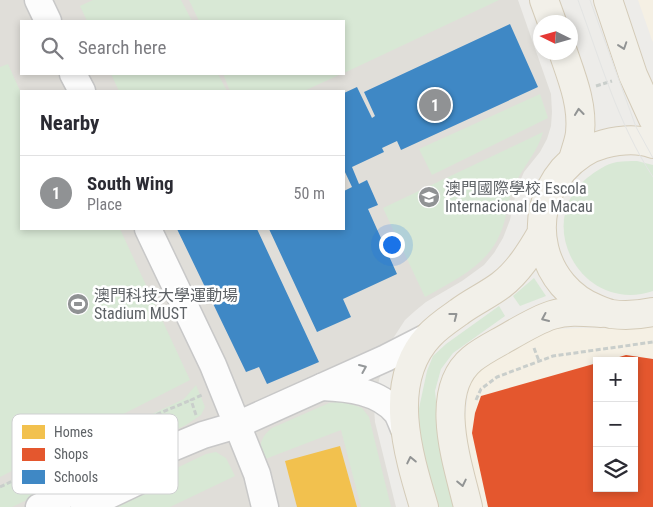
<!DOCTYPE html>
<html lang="en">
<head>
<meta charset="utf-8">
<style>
	:root { --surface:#fff; --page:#f2f2f3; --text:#2b2b33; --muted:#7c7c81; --line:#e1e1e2; --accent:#909294 }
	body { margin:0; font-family:"Roboto Condensed","Noto Sans SC",sans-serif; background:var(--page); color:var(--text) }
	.controls { position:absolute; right:15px; bottom:15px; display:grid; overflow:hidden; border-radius:0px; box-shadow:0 2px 8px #0003 }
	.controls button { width:45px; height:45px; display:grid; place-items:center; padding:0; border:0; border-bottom:1px solid var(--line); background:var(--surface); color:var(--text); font:25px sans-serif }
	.compass { position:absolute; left:533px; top:15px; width:45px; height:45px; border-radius:50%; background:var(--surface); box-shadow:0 2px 8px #0003; rotate:275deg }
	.you { position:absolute; left:391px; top:244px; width:18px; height:18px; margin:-12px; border:4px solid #fff; border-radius:50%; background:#1a73e8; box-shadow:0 0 0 8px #1a73e833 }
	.badge { display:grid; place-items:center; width:32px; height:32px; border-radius:50%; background:var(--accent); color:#fff; font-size:16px; font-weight:700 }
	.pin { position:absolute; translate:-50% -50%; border:2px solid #fff; box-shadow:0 1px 5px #0006 }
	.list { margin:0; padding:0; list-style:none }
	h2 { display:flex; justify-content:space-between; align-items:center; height:65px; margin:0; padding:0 20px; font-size:21px }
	h2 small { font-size:16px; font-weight:400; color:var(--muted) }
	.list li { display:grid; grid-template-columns:32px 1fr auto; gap:15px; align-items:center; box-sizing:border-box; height:75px; padding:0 20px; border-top:1px solid var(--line) }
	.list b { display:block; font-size:19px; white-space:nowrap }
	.list p { margin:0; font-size:16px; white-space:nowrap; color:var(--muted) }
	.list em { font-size:16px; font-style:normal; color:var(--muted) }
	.icon { flex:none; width:28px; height:28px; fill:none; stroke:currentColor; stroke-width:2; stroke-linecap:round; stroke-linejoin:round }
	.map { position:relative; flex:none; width:653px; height:507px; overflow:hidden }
	.search { position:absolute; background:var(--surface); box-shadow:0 2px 8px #0003; left:20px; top:20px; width:325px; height:55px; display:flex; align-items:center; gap:12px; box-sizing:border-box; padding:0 18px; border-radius:0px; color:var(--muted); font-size:19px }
	.panel { position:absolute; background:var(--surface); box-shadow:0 2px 8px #0003; left:20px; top:90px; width:325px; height:140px; border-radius:0px }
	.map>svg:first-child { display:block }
	.commercial { fill:#f5f0e4; fill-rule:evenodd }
	.education { fill:#e0ded9; fill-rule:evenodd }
	.green { fill:#d8e8d5 }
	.homes { fill:#f2c14e }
	.shops { fill:#e4572e }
	.schools { fill:#3f88c5 }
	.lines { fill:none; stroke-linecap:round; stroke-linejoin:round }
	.minor-casing { stroke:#c8c8c8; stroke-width:29 }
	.major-casing { stroke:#d4cbb8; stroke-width:30 }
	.path { stroke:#c9cecb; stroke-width:3; stroke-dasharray:5 2.5; stroke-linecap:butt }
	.minor { stroke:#fcfcfc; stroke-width:26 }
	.major { stroke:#f2f0e9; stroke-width:28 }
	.tram { stroke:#e3e4e3; stroke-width:1 }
	.oneway { stroke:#929494 }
	.oneway2 { stroke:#95989a }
	.labels { text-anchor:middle; stroke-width:5; stroke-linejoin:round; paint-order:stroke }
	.poi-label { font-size:16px; fill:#5e6266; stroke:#fff; text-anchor:start }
	.key { fill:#fff; stroke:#cfd0d1; stroke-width:1 }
	.key-label { font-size:14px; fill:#5e6266 }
</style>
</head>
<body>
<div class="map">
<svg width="653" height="507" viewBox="0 0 653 507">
	<rect width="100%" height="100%" fill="#edece9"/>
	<g class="commercial">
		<path d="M638 0H653V42L652 40Z"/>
		<path d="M653 327V507H482L464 429 469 386 480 369 529 339 556 329 583 328 623 329ZM597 361H634V488H597Z"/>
	</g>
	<path class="education" d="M0 0H518L551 94 552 112 551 126 547 139 540 152 524 172 517 188 510 220 503 238 494 253 484 265 462 281 426 302 415 311 405 320 394 337 389 349 379 380 374 408 375 422 396 507H0ZM21 21H344V74H21ZM21 91H344V229H21Z"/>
	<g class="green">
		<path d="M93 0H181L192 21H87L80 6Z"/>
		<path d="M189 0H499L344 73V21H199Z"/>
		<path d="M8 64 21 93V229H120L190 380 0 477V67Z"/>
		<path d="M111 74H218L227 91H119Z"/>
		<path d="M223 74H341L304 91H230Z"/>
		<path d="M540 94 548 118 432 175 419 149Z"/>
		<path d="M543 132C539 150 522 168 514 186 507 201 507 219 500 234 487 266 453 281 425 297L383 208Z"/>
		<path d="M637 161 653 165V291C582 315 532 223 587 178 596 171 606 164 617 162 624 161 630 161 637 161Z"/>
		<path d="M534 278 546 296 520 306 513 296Z"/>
		<path d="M499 306 505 316 453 353 441 369 435 391 439 429 459 507H435L416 422 427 371 433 356 446 344Z"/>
		<path d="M196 385 205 407 201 415 186 425 12 507H0V486L184 399Z"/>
		<path d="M343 401 362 408 369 417 391 507H361L341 430 260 461C259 447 260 437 272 428L329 403Z"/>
		<path d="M216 452 226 458 235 476 170 507H95L206 454Z"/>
	</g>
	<path class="homes" d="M340 446 357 507H297L285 461Z"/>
	<path class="shops" d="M626 355 653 359V507H488L472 433 475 413 481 396 597 363V488H634V361L609 360Z"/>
	<g class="schools">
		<path d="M510 24 538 87 401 150 397 141 382 148 384 152 352 167 359 184 367 180 378 205 368 209 397 274 343 299 351 317 317 332 269 229H344V191L352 187 344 170V93L357 87 372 118 375 116 364 92Z"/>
		<path d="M177 229H257L319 362 267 384 259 367 246 372Z"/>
	</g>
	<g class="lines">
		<g class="minor-casing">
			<g id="minor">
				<path d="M38 0 48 21"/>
				<path d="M73 74 82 91"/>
				<path d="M148 229 213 365 257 474 265 507"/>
				<path d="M322 387C348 388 379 391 397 413 400 418 402 425 405 431"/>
				<path d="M39 507 119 470 203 435 237 425 386 358 429 336"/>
				<path d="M84 507 162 470"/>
			</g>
		</g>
		<g class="major-casing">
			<g id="major">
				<path d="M544 0 552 22"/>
				<path d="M608 0 633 75 653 119"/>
				<path d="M563 52C572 78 583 105 580 133 579 142 575 151 573 160"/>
				<path d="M653 144C637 138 620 140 604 144 588 148 574 158 563 170 524 216 541 287 597 309 602 311 607 313 611 314 626 316 639 315 653 312"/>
				<path d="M424 507C408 454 386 382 429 336 437 327 449 319 459 312 472 302 488 295 501 285 518 272 530 253 541 234"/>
				<path d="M468 507C458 464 432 392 472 359 483 350 496 344 508 337 520 330 539 319 552 315 568 310 585 312 601 313"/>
			</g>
		</g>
		<g class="path">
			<path d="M596 86 612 81"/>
			<path d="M534 348 539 361"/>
			<path d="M476 400 481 389 497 377 553 356 653 342"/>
			<path d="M196 415 191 400 202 395"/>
			<path d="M0 487 115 432 191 400"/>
		</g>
		<use href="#minor" class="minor"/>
		<use href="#major" class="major"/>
		<g class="tram">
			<path d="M578 0C600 60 618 124 653 177"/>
			<path d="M590 0 636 127 653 158"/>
		</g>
	</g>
	<defs><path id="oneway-chevron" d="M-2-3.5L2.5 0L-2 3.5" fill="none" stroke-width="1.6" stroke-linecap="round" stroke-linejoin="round" transform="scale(1.25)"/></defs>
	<g class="oneway">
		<use href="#oneway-chevron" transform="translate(623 46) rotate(71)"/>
		<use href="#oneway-chevron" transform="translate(579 112) rotate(-96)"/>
		<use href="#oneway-chevron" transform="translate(454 316) rotate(-38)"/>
		<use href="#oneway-chevron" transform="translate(545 318) rotate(156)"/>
		<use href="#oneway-chevron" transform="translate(411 460) rotate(-102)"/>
		<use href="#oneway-chevron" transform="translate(462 483) rotate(78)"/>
	</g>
	<use class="oneway2" href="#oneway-chevron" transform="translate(363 368) rotate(-23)"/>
	<defs>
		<g id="school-disc" transform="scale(1.125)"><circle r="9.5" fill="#909294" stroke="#fff"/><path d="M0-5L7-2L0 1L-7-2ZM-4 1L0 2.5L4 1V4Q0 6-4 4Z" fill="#fff"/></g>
		<g id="stadium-disc" transform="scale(1.125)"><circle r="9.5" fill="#909294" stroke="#fff"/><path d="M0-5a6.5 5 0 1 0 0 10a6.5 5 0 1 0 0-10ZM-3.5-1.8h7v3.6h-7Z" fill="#fff"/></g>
	</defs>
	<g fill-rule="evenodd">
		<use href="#school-disc" x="429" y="197"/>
		<use href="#stadium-disc" x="78" y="304"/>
	</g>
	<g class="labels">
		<g class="poi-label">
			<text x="445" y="194">澳門國際學校 Escola<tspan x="445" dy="18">Internacional de Macau</tspan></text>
			<text x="94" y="301">澳門科技大學運動場<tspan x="94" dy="18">Stadium MUST</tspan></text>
		</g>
	</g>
	<rect x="12" y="414" width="166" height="80" rx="8" class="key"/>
	<rect x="22" y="425" width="23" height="14" fill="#f2c14e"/>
	<rect x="22" y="448" width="23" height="13" fill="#e4572e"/>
	<rect x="22" y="470" width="23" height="14" fill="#3f88c5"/>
	<g class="key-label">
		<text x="54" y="437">Homes</text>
		<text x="54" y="459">Shops</text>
		<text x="54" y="482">Schools</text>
	</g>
</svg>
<div class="controls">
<button>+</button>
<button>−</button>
<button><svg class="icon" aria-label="layers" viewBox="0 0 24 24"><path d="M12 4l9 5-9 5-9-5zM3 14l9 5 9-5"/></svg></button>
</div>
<svg class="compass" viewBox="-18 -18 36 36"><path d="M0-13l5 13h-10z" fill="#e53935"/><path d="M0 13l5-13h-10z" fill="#7c7c81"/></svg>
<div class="you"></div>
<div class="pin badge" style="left:435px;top:105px">1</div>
<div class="search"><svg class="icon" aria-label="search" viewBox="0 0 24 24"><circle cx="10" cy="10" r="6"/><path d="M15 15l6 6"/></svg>Search here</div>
<section class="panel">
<h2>Nearby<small></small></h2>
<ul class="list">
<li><span class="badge">1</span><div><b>South Wing</b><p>Place</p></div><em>50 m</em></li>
</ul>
</section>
</div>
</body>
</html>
